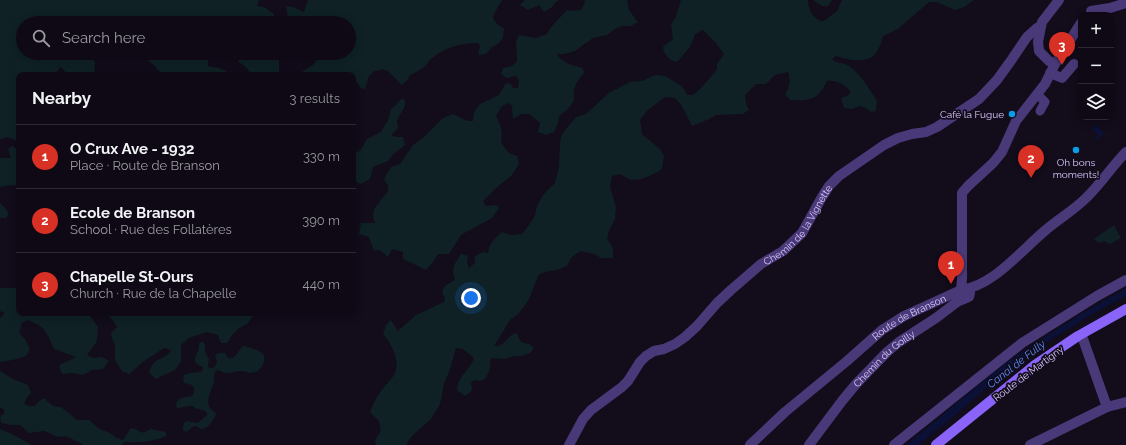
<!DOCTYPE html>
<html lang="en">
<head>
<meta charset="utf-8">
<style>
	:root { --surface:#0e0914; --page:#17121d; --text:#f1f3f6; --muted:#9b9aa0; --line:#2e2a34; --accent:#d93025 }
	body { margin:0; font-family:Raleway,sans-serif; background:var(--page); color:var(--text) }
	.controls { position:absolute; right:12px; top:12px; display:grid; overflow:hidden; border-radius:8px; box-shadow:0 2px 10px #0003 }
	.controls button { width:36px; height:36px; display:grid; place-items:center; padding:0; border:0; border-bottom:1px solid var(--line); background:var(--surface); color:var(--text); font:20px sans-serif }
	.you { position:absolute; left:471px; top:298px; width:14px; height:14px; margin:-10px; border:3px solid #fff; border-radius:50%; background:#1a73e8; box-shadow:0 0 0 6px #1a73e833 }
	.badge { display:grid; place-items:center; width:26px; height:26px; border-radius:50%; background:var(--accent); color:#fff; font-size:13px; font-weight:700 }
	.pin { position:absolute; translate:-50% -33px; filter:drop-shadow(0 1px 2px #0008) }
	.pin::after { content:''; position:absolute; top:21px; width:14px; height:12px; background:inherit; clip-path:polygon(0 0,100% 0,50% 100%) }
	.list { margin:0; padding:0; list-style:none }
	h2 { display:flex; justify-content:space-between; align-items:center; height:52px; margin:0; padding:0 16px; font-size:17px }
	h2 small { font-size:13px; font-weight:400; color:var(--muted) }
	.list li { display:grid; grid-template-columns:26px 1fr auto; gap:12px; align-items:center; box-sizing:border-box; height:64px; padding:0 16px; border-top:1px solid var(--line) }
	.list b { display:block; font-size:15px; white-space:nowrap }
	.list p { margin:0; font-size:13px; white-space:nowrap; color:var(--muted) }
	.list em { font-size:13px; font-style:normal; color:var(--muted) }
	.icon { flex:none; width:22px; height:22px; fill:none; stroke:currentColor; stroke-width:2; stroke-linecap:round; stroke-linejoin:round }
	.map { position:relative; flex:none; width:1126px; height:445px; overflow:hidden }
	.search { position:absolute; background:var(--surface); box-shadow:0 2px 10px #0003; left:16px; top:16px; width:340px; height:44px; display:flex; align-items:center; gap:10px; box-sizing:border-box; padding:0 14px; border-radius:22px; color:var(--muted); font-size:15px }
	.panel { position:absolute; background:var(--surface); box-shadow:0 2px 10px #0003; left:16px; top:72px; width:340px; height:244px; border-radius:8px }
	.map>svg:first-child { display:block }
	.green { fill:#0f2125 }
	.water { fill:#0a1036 }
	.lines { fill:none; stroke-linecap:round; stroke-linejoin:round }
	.pedestrian { stroke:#4a3978; stroke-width:9 }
	.minor { stroke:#4a3978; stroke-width:10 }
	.secondary { stroke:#8a64f8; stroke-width:10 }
	.poi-dot { fill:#0a9de7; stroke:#120c1b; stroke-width:1.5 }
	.labels { text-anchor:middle; stroke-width:3.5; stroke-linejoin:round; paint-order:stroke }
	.poi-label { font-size:10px; fill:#dbc8fd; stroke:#120c1b; text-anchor:end }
	.street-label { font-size:10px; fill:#dbc8fd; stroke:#120c1b }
	.water-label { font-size:11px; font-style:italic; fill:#5b8bf8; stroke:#120c1b }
</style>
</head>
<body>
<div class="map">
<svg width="1126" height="445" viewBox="0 0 1126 445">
	<rect width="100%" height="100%" fill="#120c1b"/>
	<g class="green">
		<path d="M0 0H259L257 6 264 7 274 14V23H23V53H72L74 57 76 58 90 56 95 62 94 75H68L61 67 54 75H19V144L17 141 8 137 0 139Z"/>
		<path d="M308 0H502L494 14 493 18 497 24 504 28 503 37 499 43 491 48 486 54 479 55 478 51 480 48 479 43C461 43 446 47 432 58 429 61 427 64 424 67 420 71 414 73 410 75L408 79 402 85 388 71 382 69 373 72 369 76 365 89 360 88 359 84 355 82 353 84V75H297L313 65 317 59 311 55 301 53H349V23H289L286 6 293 7 304 12Z"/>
		<path d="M525 0H559L556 2 552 7 544 12 539 5 528 10 520 5Z"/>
		<path d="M584 0H627L629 10 638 22 631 26H622L615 29 607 35 593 38 575 51 564 54H557C562 64 574 65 583 68L584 73C575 83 573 88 574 101L568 109 559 116 558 123 554 132 546 135 538 132 540 123 529 114H521L513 119 512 106 509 103 502 106 496 116C501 126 503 131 501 143L509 153 517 156 519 164 511 176 496 188 483 201 486 206 496 205 499 208 492 218 461 235 449 254H438L433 262 426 270 403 259V252L392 249 388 257 380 250 374 251 369 237 359 234 361 223H375L373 217 374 209 388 191V186L384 179 391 167 400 164 413 145 424 137 443 118 453 114 468 121H473L474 112 480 104 499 95 505 84 510 83 513 88H518L519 80 516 76 507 78 501 74 503 68 512 66 517 61 516 42 519 35 536 38 547 34C552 24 560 18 567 10L572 11 581 10 585 2Z"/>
		<path d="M681 0H808C808 6 811 16 817 19 818 20 822 21 824 21L837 11 842 0H974L964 7 955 10 937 2H929L898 29 883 36C881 43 879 51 873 56 864 64 846 59 836 56L832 59C836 64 843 62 849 66 860 73 870 90 877 101L876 111 871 112 866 108 859 106 852 109 844 108 841 98 847 96 851 92C844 84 837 80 827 81 818 100 810 101 790 100L785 94C790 86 791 81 788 72L775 75 766 84H756L745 95 746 104 749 110 743 114 716 115 707 120 692 126 682 106 675 98 665 97 648 110 640 120 642 134 660 149 664 156 662 169C655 174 637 183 629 179 626 178 623 176 620 174L612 176 610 187 616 207 615 219 609 231 607 238 613 249V258H601L594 254 580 251 571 258 567 266 557 270 549 271 539 274 529 299 526 304 518 314 510 320 494 346C506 347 506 335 517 333 521 348 526 339 534 348L530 353 522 356H514L504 359 492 358 490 361V369L486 378 480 381 474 380 471 383C473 391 472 391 465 396L457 390C458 375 469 372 474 358L463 349 456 348 450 369 444 384 440 404 431 419 412 436 406 445H376L375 441 381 430 379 421 370 412C373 403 378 394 384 387 389 381 395 376 396 369 399 357 390 342 383 334L386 325 391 320 398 331 416 315 444 302 445 298C438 287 447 285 455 280 451 268 454 264 461 254L468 256 467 262 469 269 475 262V256L483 252 488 253C490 243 494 238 502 232L512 235 522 234 530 224 535 215 537 206 543 195 555 183 559 167 560 143 562 134 576 117 586 114 609 93 630 82 642 81 655 75 665 76 680 85 685 90 687 95H693L701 88 715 72 717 68V64L724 54 715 42 703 30 695 34 690 47 677 62C670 61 663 54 663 47L673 39 671 25 676 16Z"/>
		<path d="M813 0H832L828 6H822Z"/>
		<path d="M135 53H208V66C216 68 224 67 229 75H166L159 71 153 64Z"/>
		<path d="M233 53H273L279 60V75H248L250 73 247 68 239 62Z"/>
		<path d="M401 99 405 100V106L397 120 398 128 391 135 396 137H403L405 145 393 154 388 161 373 167 370 179 361 184 353 181V153L360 151 367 139 381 132 388 120 391 109 396 105Z"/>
		<path d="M12 146 19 150V188L17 185 4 186 0 187V158H11L8 149Z"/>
		<path d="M0 203 6 209 9 214 6 218H0Z"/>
		<path d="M1114 225 1121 238 1110 244 1104 241 1099 243 1094 239Z"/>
		<path d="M0 288H19V313H85L91 317 98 327 97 341 87 355 94 358 102 357 109 361 103 369 92 370 83 375 72 373 62 374 59 365 76 357 54 349C46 332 47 327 27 320L22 323 19 333 25 339 30 349 26 356 13 360 0 362V318L5 313 0 311Z"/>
		<path d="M108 313H255L248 323 238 329 232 335 227 343H221L218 335 207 332 189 338 181 345V362L175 370 156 379 149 373C150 370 151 366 153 364 158 357 165 360 171 350L164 348C157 353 150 357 144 361 139 365 134 370 129 374L122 371 115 360V345L112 339 111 333 117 327 114 322 108 315Z"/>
		<path d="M201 342H203L205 344V352L209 359 208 365 209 368H213L216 365 217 362 215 356C217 353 221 352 225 353 231 367 238 351 243 346 247 346 261 351 263 354 267 360 261 371 255 372 250 374 245 371 240 371 236 371 233 373 230 373 226 374 222 372 218 370L215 372C214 375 214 379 214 382 211 392 202 405 215 412L216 415C213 420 208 429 201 429 200 429 197 426 195 426 192 426 190 430 186 432L183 430V427L184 423 187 421 198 423 207 415V413C203 409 202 410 197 409 193 407 196 407 191 406 186 406 182 408 177 408L176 405C178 396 184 398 192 396L194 393V388L192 385 184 383 183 379 184 375 189 373 201 372 203 369V367C187 361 200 354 199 344Z"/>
		<path d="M0 371 11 378 28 385 31 393 26 399 24 404 29 406H35L39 401 44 398 53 406 61 407 77 420H89L98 428 110 433 117 438 123 440 131 428C141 429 139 437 150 429L166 432V436C153 442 139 443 125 442L121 445H84L70 438 64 436 58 437 44 431 29 433 20 425H11L1 423 0 416 4 414V409L0 408Z"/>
		<path d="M0 429 12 434 32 445H0Z"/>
	</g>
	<g class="water">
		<path d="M1096 125 1104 133 1097 140 1095 138 1098 135 1092 129Z"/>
		<path d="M1126 288V296L1089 316 1043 345 996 380 947 422 918 445H906L1003 365 1021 352 1084 312Z"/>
	</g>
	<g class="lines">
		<path class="pedestrian" d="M1037 94 1045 102 1040 111"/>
		<g class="minor">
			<path d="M1091 11 1110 8 1126 3"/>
			<path d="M1055 64 1049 61 1039 51 1038 42 1042 22 1059 0"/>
			<path d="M1050 73 1062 78 1074 64"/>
			<path d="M961 290 962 279V193L968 186 993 163 1002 152 1016 121 1045 84 1055 64 1081 23"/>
			<path d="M1081 335 1083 339 1107 407"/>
			<path id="s1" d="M569 445 583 419 591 410 622 387 628 381 640 362 646 356 654 351 664 349 675 344 685 337 697 326 717 303 731 290 761 264 783 251 802 233 822 197 829 186 839 176 884 145 898 138 912 134 926 132 937 127 979 99 997 80 1010 62 1027 37 1037 28 1041 26"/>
			<path id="s2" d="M750 445 785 412 847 361 882 330 904 316 961 290C995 285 1021 250 1047 229 1060 218 1074 210 1086 198 1101 184 1112 166 1126 152"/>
			<path id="s3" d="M809 445 842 401 856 384 887 352 899 342 936 318 957 302 969 297 970 293 968 289"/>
			<path d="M894 445 1022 343 1097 296 1126 280"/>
			<path d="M1030 445 1107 407 1126 402"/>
		</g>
		<path class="secondary" d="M936 445 1035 365 1078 336 1126 309"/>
	</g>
	<g class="poi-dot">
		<circle cx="1012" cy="114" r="4"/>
		<circle cx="1076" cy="150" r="4"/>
	</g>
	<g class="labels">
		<g class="poi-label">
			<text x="1004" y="118">Café la Fugue</text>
			<text x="1076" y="166" text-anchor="middle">Oh bons<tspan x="1076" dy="12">moments!</tspan></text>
		</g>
		<g class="street-label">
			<text dy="4" stroke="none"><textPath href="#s1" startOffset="324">Chemin de la Vignette</textPath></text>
			<text dy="4" stroke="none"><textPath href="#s2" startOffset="205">Route de Branson</textPath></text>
			<text dy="4" stroke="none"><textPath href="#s3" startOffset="115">Chemin du Goilly</textPath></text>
			<text transform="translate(1028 373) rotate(-37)" y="4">Route de Martigny</text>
		</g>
		<g class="water-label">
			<text transform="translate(1016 364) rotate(-38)" y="4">Canal de Fully</text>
		</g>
	</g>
</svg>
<div class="controls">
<button>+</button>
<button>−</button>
<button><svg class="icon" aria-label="layers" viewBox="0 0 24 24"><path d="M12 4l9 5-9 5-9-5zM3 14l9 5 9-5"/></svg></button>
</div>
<div class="you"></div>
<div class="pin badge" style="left:951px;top:284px">1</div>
<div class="pin badge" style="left:1031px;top:178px">2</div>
<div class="pin badge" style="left:1062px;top:65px">3</div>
<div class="search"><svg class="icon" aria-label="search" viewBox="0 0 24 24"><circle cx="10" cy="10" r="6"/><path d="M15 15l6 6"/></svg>Search here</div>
<section class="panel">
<h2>Nearby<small>3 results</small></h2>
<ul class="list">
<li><span class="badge">1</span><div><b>O Crux Ave - 1932</b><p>Place · Route de Branson</p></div><em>330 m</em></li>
<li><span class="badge">2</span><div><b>Ecole de Branson</b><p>School · Rue des Follatères</p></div><em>390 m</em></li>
<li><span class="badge">3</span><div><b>Chapelle St-Ours</b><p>Church · Rue de la Chapelle</p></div><em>440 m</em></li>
</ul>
</section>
</div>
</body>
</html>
